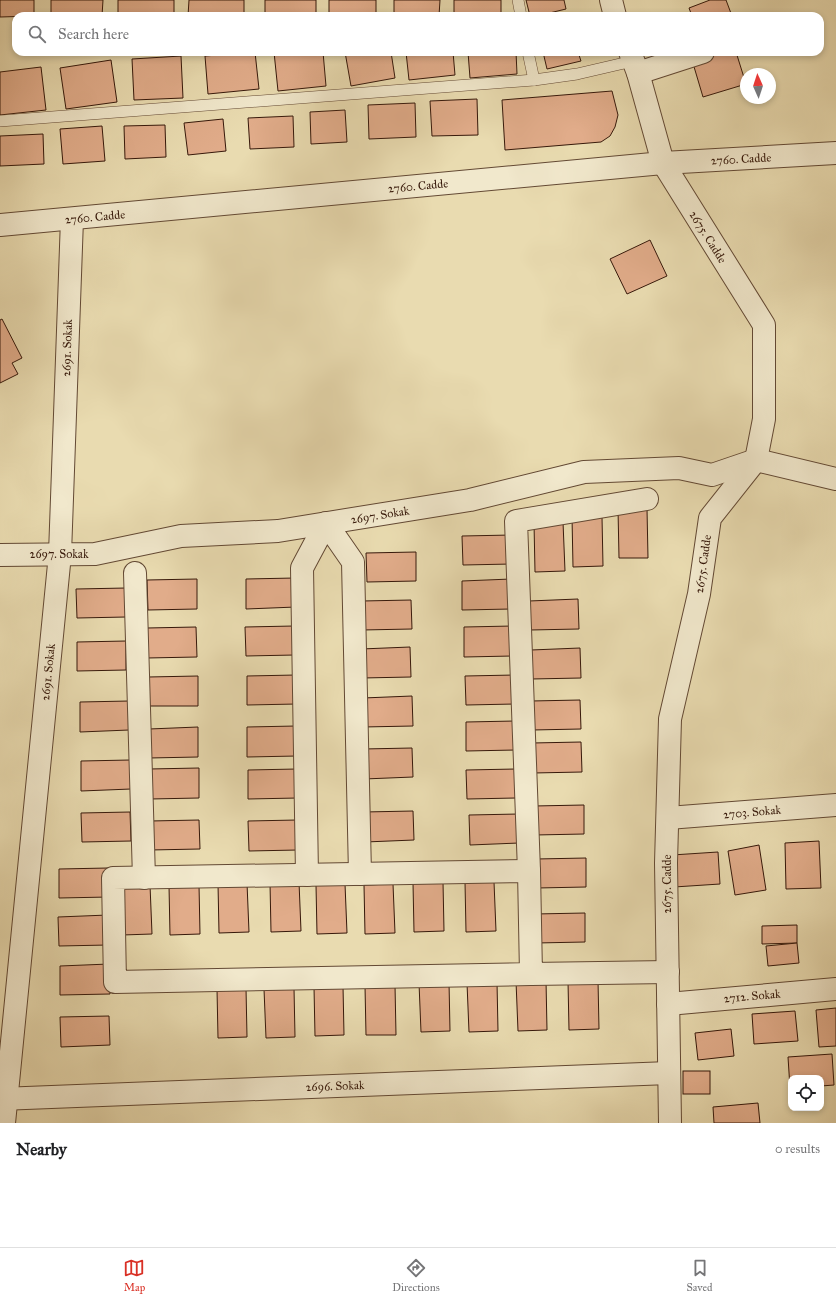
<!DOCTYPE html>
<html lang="en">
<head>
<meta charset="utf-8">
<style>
	:root { --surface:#fff; --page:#f2f2f2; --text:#202124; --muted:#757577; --line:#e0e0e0; --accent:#d93025 }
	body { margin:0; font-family:"IM FELL Great Primer",serif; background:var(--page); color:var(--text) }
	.controls { position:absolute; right:12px; bottom:12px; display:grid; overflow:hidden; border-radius:8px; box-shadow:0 2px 6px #0003 }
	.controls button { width:36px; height:36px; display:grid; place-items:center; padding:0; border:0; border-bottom:1px solid var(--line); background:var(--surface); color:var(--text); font:20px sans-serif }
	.compass { position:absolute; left:740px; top:68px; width:36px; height:36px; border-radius:50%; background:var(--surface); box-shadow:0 2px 6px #0003; rotate:357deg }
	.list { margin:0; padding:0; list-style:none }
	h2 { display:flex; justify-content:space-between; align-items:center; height:52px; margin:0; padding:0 16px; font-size:17px }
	h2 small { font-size:13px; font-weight:400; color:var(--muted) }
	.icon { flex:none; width:22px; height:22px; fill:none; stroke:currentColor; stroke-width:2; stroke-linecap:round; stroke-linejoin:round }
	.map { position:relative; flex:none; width:836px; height:1123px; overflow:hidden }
	.search { position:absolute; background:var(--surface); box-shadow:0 2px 6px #0003; left:12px; right:12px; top:12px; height:44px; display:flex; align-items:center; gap:10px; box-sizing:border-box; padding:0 14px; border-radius:12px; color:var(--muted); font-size:15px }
	.sheet { height:124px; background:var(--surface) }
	nav { display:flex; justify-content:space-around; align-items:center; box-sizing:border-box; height:56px; border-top:1px solid var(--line); background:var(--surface); font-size:11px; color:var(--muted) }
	nav a { display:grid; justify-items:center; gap:2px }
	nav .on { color:var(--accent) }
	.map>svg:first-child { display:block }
	.building { fill:#e1ac8a; stroke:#36180a }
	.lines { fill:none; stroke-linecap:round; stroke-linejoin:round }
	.service-casing { stroke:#634934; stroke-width:12 }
	.minor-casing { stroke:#634934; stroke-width:24 }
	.tertiary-casing { stroke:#634934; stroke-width:24 }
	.service { stroke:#f1e8cc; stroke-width:11 }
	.minor { stroke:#f1e8cc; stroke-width:22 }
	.tertiary { stroke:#f1e8cc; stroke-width:22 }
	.labels { text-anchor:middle; stroke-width:3.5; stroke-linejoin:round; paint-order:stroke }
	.street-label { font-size:12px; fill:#36180a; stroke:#f1e8cc }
</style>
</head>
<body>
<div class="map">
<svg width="836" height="1123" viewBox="0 0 836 1123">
	<rect width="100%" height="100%" fill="#e9dbb0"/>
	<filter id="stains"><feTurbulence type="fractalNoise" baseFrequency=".005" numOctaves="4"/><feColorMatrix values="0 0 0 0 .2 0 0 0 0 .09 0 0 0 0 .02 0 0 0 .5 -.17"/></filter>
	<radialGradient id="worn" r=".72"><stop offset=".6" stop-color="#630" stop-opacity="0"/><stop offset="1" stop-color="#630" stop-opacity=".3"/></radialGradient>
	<g class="building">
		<path d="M0 0H34V16L0 17Z"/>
		<path d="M51 0H103L102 16H51Z"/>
		<rect x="118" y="0" width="56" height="16"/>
		<path d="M189 0H244V16H188Z"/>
		<rect x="265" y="0" width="51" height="16"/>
		<rect x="329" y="0" width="47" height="16"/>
		<path d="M394 0H440L439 16H394Z"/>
		<rect x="454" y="0" width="47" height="16"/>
		<path d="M526 0H564L566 9 537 16H530Z"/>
		<path d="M710 0H726L732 16H692L689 8Z"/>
		<path d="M255 52 259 89 208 94 205 56Z"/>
		<path d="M274 52H323L326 86 278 91Z"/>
		<path d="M345 52H391L395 78 351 86Z"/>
		<path d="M406 52H453L455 75 409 80Z"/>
		<path d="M468 52H516L517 74 470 78Z"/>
		<path d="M543 52H578L581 61 547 69Z"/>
		<path d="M718 52H736L746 84 703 97 692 60Z"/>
		<path d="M181 56 183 98 134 100 132 59Z"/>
		<path d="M111 60 117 102 66 109 60 68Z"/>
		<path d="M41 67 46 110 0 115V72Z"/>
		<path d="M612 91 618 115 615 127 610 136 601 142 505 150 502 100Z"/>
		<path d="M477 99 478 135 432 136 430 101Z"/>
		<path d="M415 103 416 137 369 139 368 105Z"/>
		<path d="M345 110 347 142 311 144 310 112Z"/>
		<path d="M293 116 294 147 250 149 248 118Z"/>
		<path d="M223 119 226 151 188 155 184 123Z"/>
		<path d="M165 125 166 157 125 159 124 126Z"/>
		<path d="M102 126 105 161 63 164 60 129Z"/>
		<path d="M43 134 44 164 0 166V136Z"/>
		<path d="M650 240 667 276 627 294 610 259Z"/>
		<path d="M2 319 22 358 12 363 18 374 0 383V320Z"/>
		<path d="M618 509H647L648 558H619Z"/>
		<path d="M572 517H602L603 566 573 567Z"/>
		<path d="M563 522 565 571 535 572 534 523Z"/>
		<path d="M512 535V564L463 565 462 536Z"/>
		<path d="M416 552V581L367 582 366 553Z"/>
		<path d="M295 578 296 607 246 609V579Z"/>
		<path d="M197 579V609L148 610 147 580Z"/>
		<path d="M511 579V609L462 610V581Z"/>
		<path d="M126 588V617L77 618 76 589Z"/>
		<path d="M578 599 579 629 530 630 529 601Z"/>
		<path d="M411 600 412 629 362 630V601Z"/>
		<path d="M294 626 295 655 246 656 245 627Z"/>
		<path d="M513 626V656L464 657V627Z"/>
		<path d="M196 627 197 657 147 658V628Z"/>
		<path d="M126 641V670L77 671V642Z"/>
		<path d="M410 647 411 677 362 678 361 649Z"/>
		<path d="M580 648 581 678 531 679V650Z"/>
		<path d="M296 675 297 704 247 705V676Z"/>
		<path d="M515 675V704L466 705 465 676Z"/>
		<path d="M198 676V706H149L148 677Z"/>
		<path d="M412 696 413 726 363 727V698Z"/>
		<path d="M580 700 581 729 532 730 531 701Z"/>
		<path d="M129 701V730L80 732V702Z"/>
		<path d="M515 721 516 750 466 751V722Z"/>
		<path d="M296 726 297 756 247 757V727Z"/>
		<path d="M198 727V757L149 758V729Z"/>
		<path d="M581 742 582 772 533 773 532 743Z"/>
		<path d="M412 748 413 777 364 779 363 749Z"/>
		<path d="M130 760 131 789 81 791V761Z"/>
		<path d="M199 768V798L150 799 149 769Z"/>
		<path d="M297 769 298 798 248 799V770Z"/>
		<path d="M516 769V798L467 799 466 770Z"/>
		<path d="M584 805V834L535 835 534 806Z"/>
		<path d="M413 811 414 840 365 842 364 812Z"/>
		<path d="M130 812 131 841 82 842 81 813Z"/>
		<path d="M519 814V843L470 845 469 815Z"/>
		<path d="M199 820 200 849 150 850V821Z"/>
		<path d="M297 820 298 850 249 851 248 821Z"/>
		<path d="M819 841 821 888 786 889 785 843Z"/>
		<path d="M759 845 766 890 735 895 728 851Z"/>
		<path d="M718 852 720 884 674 887 672 855Z"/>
		<path d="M586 858V887L537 888 536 859Z"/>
		<path d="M108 868 109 897 59 898V869Z"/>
		<path d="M299 882 301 931 271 932 270 883Z"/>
		<path d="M443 882 444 931 414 932 413 883Z"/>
		<path d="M465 882H494L496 931 466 932Z"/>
		<path d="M247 883 249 932 219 933 218 884Z"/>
		<path d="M345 884 347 933 317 934 316 885Z"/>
		<path d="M393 884 395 933 365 934 364 885Z"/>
		<path d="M121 885H150L152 934 122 935Z"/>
		<path d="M199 885 200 934 170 935 169 886Z"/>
		<path d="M585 913V942L536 943 535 914Z"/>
		<path d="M108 915V945L59 946 58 917Z"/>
		<path d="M797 925V943L762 944V926Z"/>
		<path d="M797 943 799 963 768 966 766 946Z"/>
		<path d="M109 964 110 994 60 995V966Z"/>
		<path d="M546 980 547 1030 518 1031 516 981Z"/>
		<path d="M598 980 599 1029 569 1030 568 981Z"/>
		<path d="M449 982 450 1031 421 1032 419 983Z"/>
		<path d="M497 982 498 1031 469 1032 467 983Z"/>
		<path d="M395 985 396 1035H366L365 986Z"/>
		<path d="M343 986 344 1035 315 1036 314 987Z"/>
		<path d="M246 988 247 1037 218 1038 217 989Z"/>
		<path d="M294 988 295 1037 266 1038 264 989Z"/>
		<path d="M836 1008V1046L819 1047 816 1010Z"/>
		<path d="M795 1011 798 1041 754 1044 752 1014Z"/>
		<path d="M109 1016 110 1045 61 1047 60 1017Z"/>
		<path d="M731 1029 734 1056 698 1060 695 1033Z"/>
		<path d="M832 1054 834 1085 821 1086V1078H791V1088H790L788 1057Z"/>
		<rect x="683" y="1071" width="27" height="23"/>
		<path d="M758 1103 760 1123H714L713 1107Z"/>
	</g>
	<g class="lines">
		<g class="service-casing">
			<g id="service">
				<path d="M518 0 521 16"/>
				<path d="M528 52 534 80"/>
				<path d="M0 121 534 80 577 74 633 61"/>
			</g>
		</g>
		<g class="minor-casing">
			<g id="minor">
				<path d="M638 73 703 52"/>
				<path d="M0 225 663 163 836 153"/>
				<path d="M0 555 95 554 181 536 278 531 470 500 584 472 679 468 712 475 756 460 836 479"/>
				<path d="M135 573 144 878"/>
				<path d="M668 818 836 805"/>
				<path d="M529 871 516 521 647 499"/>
				<path d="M307 875 302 568 326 523 353 562 360 874"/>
				<path d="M531 974 529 871 113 878 115 982 531 974 668 972"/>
				<path d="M668 1004 836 989"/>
				<path d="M0 1099 669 1073"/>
				<path d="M4 1123 60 554 72 219"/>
			</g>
		</g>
		<g class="tertiary-casing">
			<g id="tertiary">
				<path d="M611 0 615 16"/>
				<path d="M630 52 638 73 663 163 764 325V419L756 460 710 518 699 594 670 719 666 863 670 1123"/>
			</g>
		</g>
		<use href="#service" class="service"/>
		<use href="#minor" class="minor"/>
		<use href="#tertiary" class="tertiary"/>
	</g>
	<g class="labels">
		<g class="street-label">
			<text transform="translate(741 159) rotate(-3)" y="4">2760. Cadde</text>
			<text transform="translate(418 186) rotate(-5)" y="4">2760. Cadde</text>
			<text transform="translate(95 217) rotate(-5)" y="4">2760. Cadde</text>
			<text transform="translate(708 237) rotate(58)" y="4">2675. Cadde</text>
			<text transform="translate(67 348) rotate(-88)" y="4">2691. Sokak</text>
			<text transform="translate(380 515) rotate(-9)" y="4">2697. Sokak</text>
			<text x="59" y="558">2697. Sokak</text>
			<text transform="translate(703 564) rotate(-82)" y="4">2675. Cadde</text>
			<text transform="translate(48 672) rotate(-84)" y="4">2691. Sokak</text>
			<text transform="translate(752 812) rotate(-5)" y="4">2703. Sokak</text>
			<text transform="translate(667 884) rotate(-90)" y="4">2675. Cadde</text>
			<text transform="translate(752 996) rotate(-5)" y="4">2712. Sokak</text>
			<text transform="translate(335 1086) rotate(-2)" y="4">2696. Sokak</text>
		</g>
	</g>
	<rect width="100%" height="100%" filter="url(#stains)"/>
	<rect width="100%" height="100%" fill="url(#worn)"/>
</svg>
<div class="controls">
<button><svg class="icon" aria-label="locate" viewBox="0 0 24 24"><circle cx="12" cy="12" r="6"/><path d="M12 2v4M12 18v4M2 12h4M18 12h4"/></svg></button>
</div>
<svg class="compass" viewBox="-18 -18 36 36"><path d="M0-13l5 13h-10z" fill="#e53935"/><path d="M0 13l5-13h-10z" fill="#757577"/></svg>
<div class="search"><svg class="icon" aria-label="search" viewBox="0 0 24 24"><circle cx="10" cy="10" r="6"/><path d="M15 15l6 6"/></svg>Search here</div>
</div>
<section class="sheet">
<h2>Nearby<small>0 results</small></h2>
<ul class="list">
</ul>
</section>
<nav>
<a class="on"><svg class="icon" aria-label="map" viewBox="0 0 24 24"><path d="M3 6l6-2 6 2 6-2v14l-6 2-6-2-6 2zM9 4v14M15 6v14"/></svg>Map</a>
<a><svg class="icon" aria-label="directions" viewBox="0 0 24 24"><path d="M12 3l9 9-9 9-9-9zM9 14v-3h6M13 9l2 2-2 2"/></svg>Directions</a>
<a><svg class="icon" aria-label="saved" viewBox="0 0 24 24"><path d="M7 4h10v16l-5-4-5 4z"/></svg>Saved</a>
</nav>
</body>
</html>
